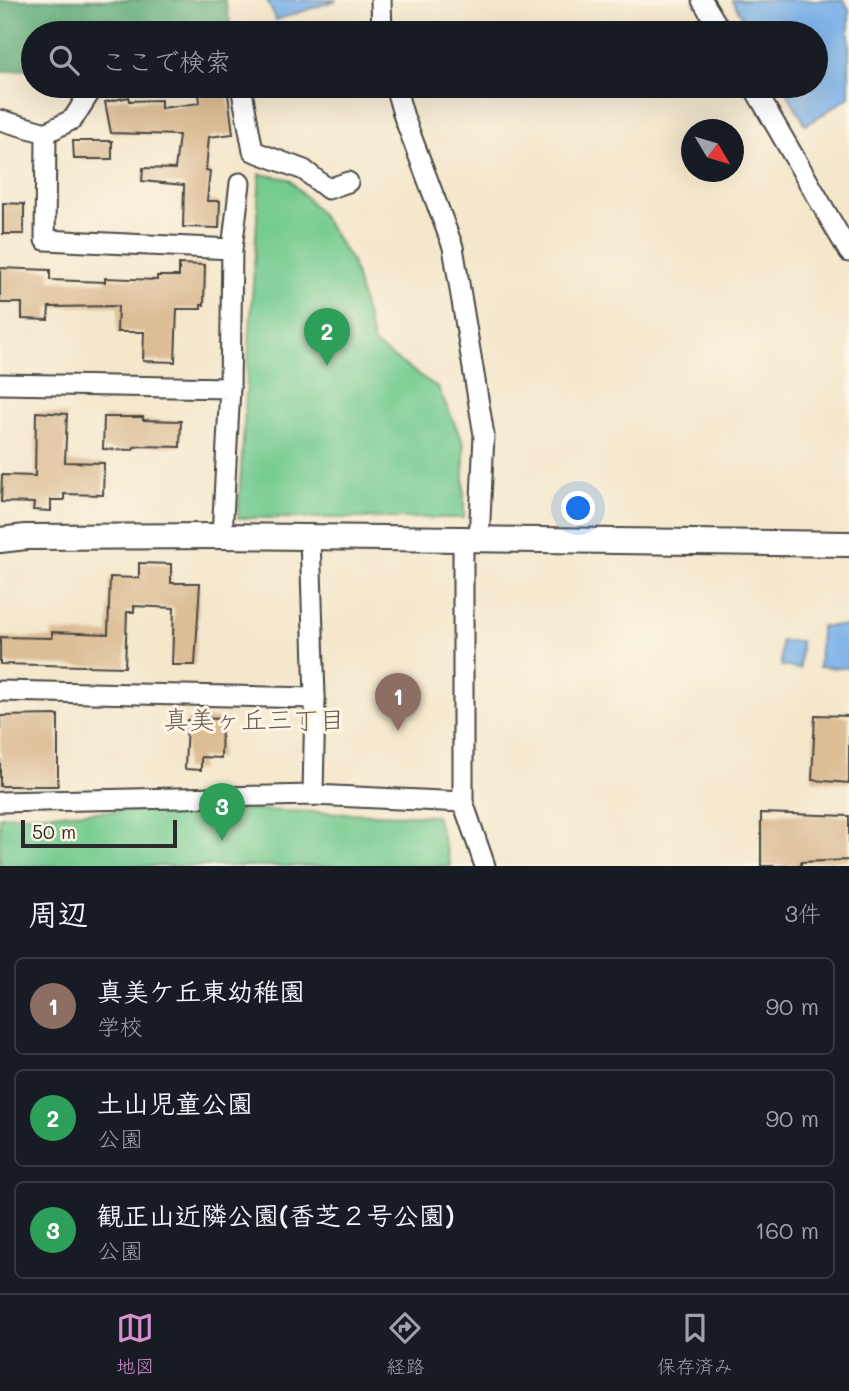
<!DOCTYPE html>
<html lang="ja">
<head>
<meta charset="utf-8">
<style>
	:root { --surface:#171b24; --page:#20242c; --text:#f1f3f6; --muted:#9ea1a6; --line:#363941; --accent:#d690ce }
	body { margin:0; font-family:Mali,"Klee One",sans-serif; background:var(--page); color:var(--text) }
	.compass { position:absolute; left:681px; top:119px; width:63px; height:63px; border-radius:50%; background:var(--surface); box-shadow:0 7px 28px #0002; rotate:128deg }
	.scale { position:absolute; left:21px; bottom:18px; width:156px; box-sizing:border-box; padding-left:7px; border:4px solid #2b2b2b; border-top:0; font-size:19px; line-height:24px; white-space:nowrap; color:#2b2b2b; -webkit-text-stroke:5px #fcf5e5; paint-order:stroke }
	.you { position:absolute; left:579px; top:509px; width:24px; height:24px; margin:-18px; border:5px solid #fff; border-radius:50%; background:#1a73e8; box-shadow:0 0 0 10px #1a73e833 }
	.badge { display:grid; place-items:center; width:46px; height:46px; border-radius:50%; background:var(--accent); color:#fff; font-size:23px; font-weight:700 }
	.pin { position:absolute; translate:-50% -58px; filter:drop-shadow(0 2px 4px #0008) }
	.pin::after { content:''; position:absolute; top:37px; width:24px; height:21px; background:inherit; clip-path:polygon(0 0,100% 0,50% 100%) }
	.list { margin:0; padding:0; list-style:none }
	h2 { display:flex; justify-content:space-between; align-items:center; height:91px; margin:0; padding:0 28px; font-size:30px }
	h2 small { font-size:23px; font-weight:400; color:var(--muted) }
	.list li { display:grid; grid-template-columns:46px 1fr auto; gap:21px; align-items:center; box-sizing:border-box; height:98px; margin:0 14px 14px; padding:0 14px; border:2px solid var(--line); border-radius:10px }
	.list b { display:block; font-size:26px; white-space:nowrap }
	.list p { margin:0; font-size:23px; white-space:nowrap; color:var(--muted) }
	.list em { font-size:23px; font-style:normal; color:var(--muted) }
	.icon { flex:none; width:38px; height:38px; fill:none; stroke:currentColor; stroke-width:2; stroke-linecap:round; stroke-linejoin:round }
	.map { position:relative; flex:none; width:849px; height:866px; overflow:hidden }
	.search { position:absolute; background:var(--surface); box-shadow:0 7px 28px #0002; left:21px; right:21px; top:21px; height:77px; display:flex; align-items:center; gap:18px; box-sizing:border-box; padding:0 24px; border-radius:38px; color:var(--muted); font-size:26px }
	.sheet { height:427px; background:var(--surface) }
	nav { display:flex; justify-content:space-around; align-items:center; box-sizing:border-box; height:98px; border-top:2px solid var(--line); background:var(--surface); font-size:19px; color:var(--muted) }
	nav a { display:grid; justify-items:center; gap:4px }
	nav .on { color:var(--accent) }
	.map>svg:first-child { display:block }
	.green { fill:#75cb8f; stroke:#507b5d; stroke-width:2 }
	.forest { fill:#60af7a; stroke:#466d52; stroke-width:2 }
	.water { fill:#79b0e8; stroke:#526e8a; stroke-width:2 }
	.building { fill:#dcbd95 }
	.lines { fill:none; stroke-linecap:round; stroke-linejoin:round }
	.minor-casing { stroke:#494743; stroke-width:23 }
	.tertiary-casing { stroke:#494743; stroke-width:28 }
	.minor { stroke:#fff; stroke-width:19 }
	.tertiary { stroke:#fff; stroke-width:24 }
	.labels { text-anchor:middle; stroke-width:6; stroke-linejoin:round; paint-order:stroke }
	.neighbourhood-label { font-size:26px; fill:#695e50; stroke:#fcf5e5 }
</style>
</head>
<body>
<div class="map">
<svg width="849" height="866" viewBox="0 0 849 866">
	<rect width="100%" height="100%" fill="#fcf5e5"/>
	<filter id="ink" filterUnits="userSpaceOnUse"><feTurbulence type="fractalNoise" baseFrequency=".0143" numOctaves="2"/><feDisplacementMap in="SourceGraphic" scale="14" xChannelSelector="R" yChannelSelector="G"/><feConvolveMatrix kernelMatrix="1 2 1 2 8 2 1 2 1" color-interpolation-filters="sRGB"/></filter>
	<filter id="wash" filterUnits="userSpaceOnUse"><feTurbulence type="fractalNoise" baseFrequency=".00686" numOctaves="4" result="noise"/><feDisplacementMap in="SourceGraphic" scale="28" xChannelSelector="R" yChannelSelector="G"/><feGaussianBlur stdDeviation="1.57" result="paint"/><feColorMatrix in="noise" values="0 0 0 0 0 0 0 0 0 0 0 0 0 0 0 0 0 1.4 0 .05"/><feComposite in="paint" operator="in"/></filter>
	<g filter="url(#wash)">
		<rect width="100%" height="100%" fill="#f4e7cc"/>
		<g class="green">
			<path d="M260 174 289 179 319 212 352 262 374 344 438 388 464 444V518H238Z"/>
			<path d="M186 808 436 816 451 866H0V816Z"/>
		</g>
		<path class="forest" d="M0 0H225L232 32 33 33V68L0 72Z"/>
		<g class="water">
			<path d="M267 0H337L276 20Z"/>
			<path d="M732 0H844L849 9V97L806 125 783 86H816V33H752Z"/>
			<path d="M821 626H849V668L819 667Z"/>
			<path d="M781 641H801L800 669 781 666Z"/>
		</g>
		<g id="blocks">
			<g class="building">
				<path d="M198 86H227L233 134 209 137 206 170 210 171 207 201H220L219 228 183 227 184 185 142 181 143 168 175 169 179 135 111 133 105 102 129 97V101L161 100V108L200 103Z"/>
				<path d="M73 141H112V159H74Z"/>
				<path d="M3 203 24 204V234H3Z"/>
				<path d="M179 264 205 265 204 305H201V309H177L175 362 143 361 144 332H117L118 306 49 307 48 320 22 319V303H0V268L50 270V280L105 282V278L157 280V276H179Z"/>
				<path d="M36 412 67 414 65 462 104 463 103 495 64 494V500H51V511L33 510 34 503 1 502 2 475 35 476Z"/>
				<path d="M104 417H143V420L181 421 180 447 142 446 134 447 133 450 103 449Z"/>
				<path d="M139 563 171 564V583H200L195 665H172L174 608 134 606V612H127L125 667 0 664V637L52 638V632L108 634 110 577 139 578Z"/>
				<path d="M58 715V786H0V716Z"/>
				<path d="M815 715 849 716V783L812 780Z"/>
				<path d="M193 718 222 719 221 758 201 757V770L185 769 187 720H193Z"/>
				<path d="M761 813 849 816V860L801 862V866H761Z"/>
			</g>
		</g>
	</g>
	<g filter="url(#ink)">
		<use href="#blocks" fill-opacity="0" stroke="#494743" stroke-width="2"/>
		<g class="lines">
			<g class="minor-casing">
				<g id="minor">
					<path d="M381 0 382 33"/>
					<path d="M702 0 722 33"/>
					<path d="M94 86 73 119 46 133 45 240 232 249"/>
					<path d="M241 86 253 151 304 170 328 189 348 182"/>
					<path d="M395 86 404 117 453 247 484 435 479 540"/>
					<path d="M753 86 849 252"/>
					<path d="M0 120 46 133"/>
					<path d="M0 384 230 388 222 536"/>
					<path d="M230 388 232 249 240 183"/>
					<path d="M310 537 315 698 313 795"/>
					<path d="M463 540V802L485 866"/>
					<path d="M0 691 315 698"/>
					<path d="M0 802 313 795 463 802"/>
				</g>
			</g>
			<g class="tertiary-casing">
				<path id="tertiary" d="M0 540 26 537 222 536 849 544"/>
			</g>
			<use href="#minor" class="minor"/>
			<use href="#tertiary" class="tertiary"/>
		</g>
	</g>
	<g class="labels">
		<g class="neighbourhood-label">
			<text x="254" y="729">真美ヶ丘三丁目</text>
		</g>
	</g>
</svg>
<svg class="compass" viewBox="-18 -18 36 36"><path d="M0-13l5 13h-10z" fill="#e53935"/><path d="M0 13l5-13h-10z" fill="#9ea1a6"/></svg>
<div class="scale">50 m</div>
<div class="you"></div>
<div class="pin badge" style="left:398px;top:731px;background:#8d6e63">1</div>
<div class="pin badge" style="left:327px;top:366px;background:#2e9e5b">2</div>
<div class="pin badge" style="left:222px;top:841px;background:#2e9e5b">3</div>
<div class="search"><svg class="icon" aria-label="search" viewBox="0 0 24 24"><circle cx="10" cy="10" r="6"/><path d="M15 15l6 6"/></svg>ここで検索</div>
</div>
<section class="sheet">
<h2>周辺<small>3件</small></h2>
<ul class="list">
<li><span class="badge" style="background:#8d6e63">1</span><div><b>真美ケ丘東幼稚園</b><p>学校</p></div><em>90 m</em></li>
<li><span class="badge" style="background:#2e9e5b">2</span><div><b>土山児童公園</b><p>公園</p></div><em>90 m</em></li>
<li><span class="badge" style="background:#2e9e5b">3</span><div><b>観正山近隣公園(香芝２号公園)</b><p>公園</p></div><em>160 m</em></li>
</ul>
</section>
<nav>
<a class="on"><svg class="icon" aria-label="map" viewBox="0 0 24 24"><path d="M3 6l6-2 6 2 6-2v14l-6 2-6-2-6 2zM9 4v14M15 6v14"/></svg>地図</a>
<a><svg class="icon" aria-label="directions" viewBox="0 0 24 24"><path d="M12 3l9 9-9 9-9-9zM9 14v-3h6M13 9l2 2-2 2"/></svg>経路</a>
<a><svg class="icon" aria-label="saved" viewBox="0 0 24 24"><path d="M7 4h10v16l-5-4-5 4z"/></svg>保存済み</a>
</nav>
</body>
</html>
